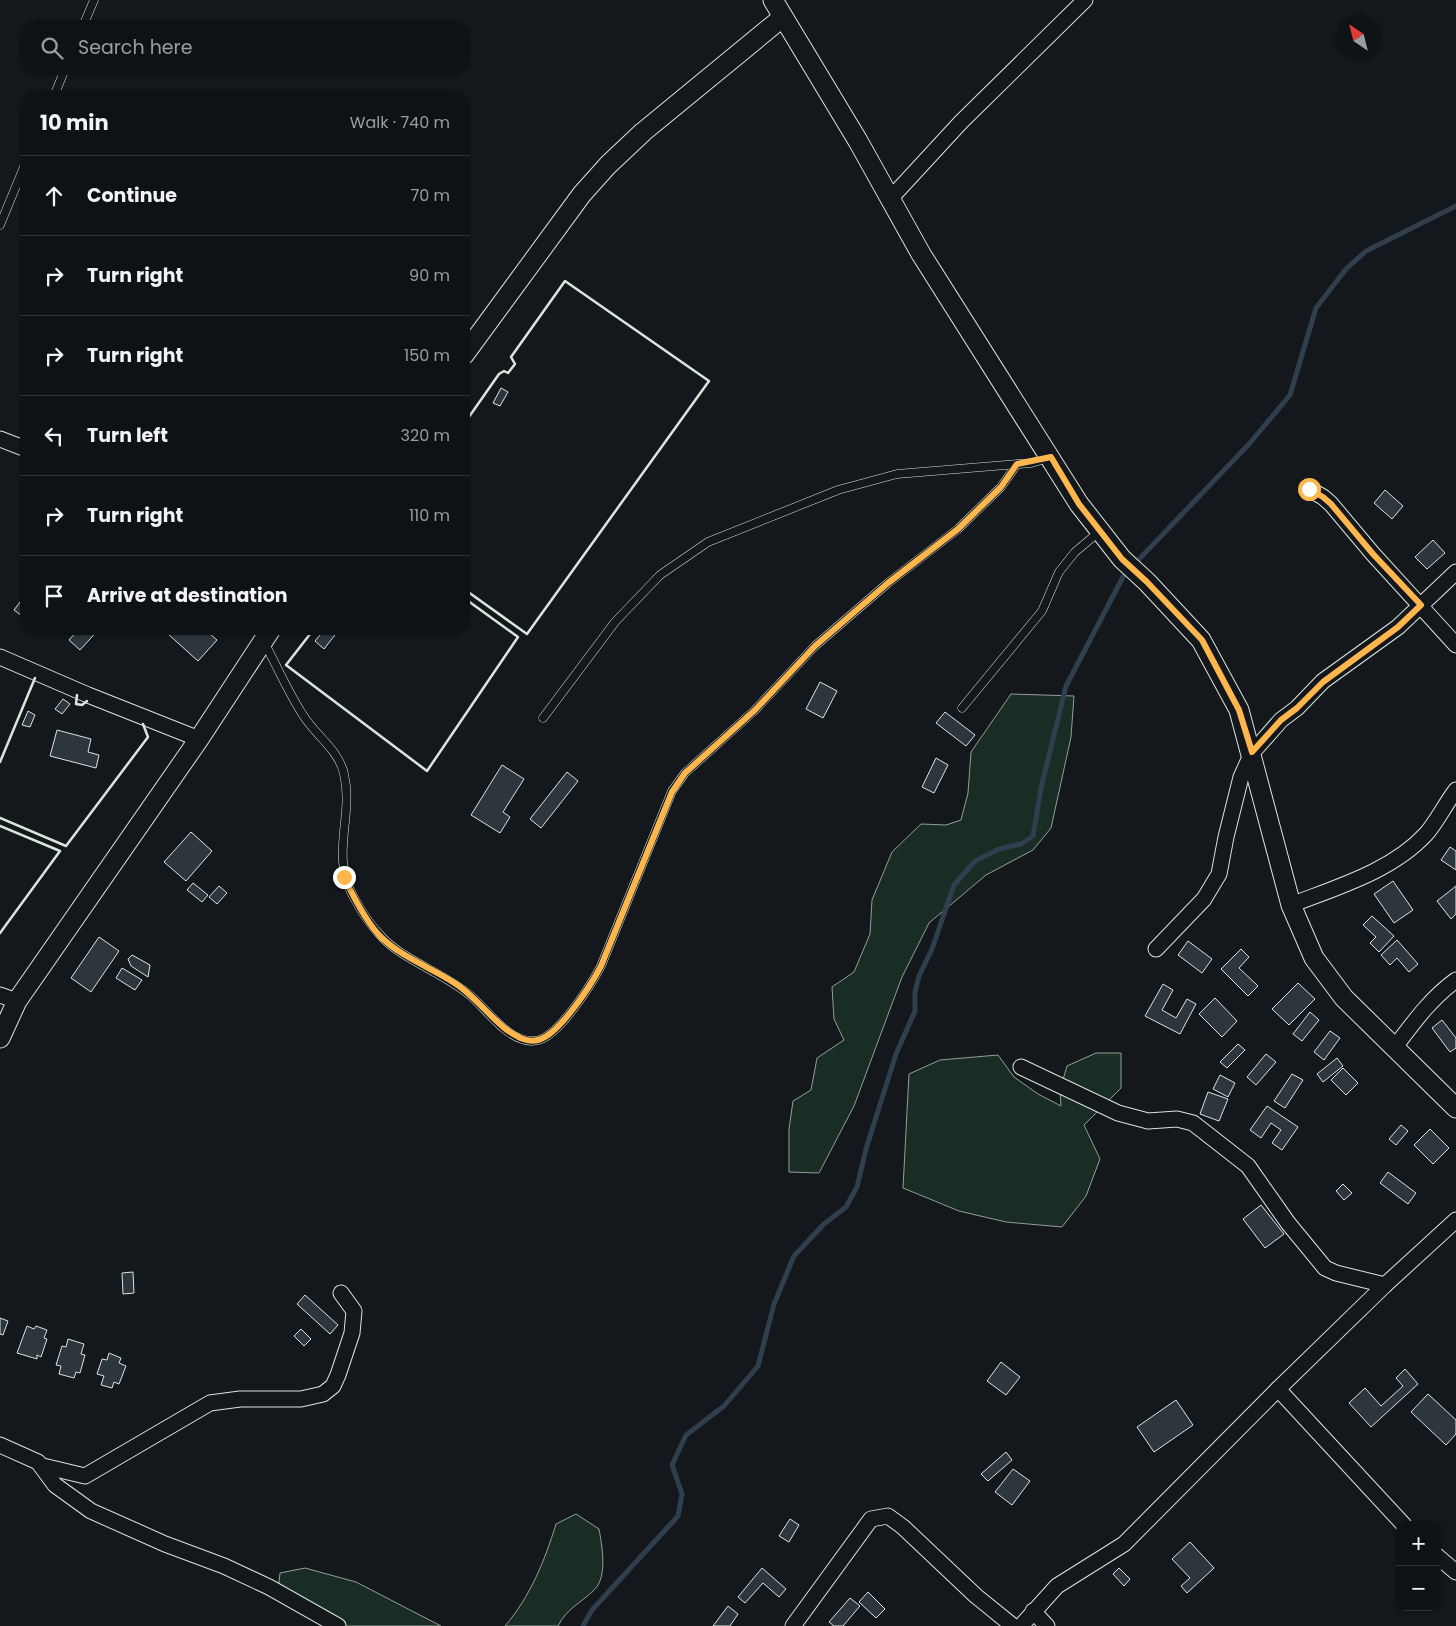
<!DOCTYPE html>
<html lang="en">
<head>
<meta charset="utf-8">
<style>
	:root { --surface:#0f1215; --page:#181b1e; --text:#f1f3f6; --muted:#9b9ea0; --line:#2f3234 }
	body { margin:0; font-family:Poppins,sans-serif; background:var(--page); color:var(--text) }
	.controls { position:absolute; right:15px; bottom:15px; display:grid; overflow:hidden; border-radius:10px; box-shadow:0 1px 4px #0004 }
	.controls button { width:45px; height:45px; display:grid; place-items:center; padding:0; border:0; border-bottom:1px solid var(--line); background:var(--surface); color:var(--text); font:25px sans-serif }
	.compass { position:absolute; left:1336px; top:15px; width:45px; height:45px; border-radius:50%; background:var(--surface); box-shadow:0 1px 4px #0004; rotate:325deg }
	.stop { position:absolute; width:15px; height:15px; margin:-11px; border:4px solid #ffb74d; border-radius:50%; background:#fff }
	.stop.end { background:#ffb74d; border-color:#fff; box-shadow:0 1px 5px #0008 }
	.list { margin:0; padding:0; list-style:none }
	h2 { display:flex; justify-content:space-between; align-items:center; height:65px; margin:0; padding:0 20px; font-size:21px }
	h2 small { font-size:16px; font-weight:400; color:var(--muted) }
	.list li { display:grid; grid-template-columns:32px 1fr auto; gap:15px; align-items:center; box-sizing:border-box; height:80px; padding:0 20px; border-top:1px solid var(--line) }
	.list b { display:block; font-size:19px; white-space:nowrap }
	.list em { font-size:16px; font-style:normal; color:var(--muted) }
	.icon { flex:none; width:28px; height:28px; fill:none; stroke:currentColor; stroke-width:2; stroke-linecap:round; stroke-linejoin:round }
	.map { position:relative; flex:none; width:1456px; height:1626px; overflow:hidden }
	.search { position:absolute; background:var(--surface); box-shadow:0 1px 4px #0004; left:20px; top:20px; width:450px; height:55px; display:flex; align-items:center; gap:12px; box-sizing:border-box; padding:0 18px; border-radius:20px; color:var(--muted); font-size:19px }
	.panel { position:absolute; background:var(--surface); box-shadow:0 1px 4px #0004; left:20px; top:90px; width:450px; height:545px; border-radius:20px }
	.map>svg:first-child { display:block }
	.green { fill:#1a2d24; stroke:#939e99 }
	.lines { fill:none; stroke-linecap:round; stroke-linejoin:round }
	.stream { stroke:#2f3f4d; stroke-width:5 }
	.building { fill:#2c363c; stroke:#d8e6dc }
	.service-casing { stroke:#d8e6dc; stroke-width:9 }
	.minor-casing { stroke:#d8e6dc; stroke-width:17 }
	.tertiary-casing { stroke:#d8e6dc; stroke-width:21 }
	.service { stroke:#14181c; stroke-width:8 }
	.minor { stroke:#14181c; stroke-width:15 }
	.tertiary { stroke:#14181c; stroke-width:19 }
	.wall { stroke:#d8e6dc; stroke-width:2.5 }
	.route { stroke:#ffb74d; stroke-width:6 }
</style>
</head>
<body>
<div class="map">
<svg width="1456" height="1626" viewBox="0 0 1456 1626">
	<rect width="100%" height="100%" fill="#14181c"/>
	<g class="green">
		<path d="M1011 694 1074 696 1071 737 1051 828 1033 850 986 875 929 923 902 977 854 1106 819 1173 789 1172V1129L793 1101 811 1090 817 1058 844 1040 834 1019 832 987 854 972 870 934 872 900 892 852 921 824 946 825 961 820 968 793 971 752Z"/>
		<path d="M1096 1053H1121V1088L1084 1125 1100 1159 1086 1196 1062 1227 1006 1222 959 1211 903 1188 909 1074 940 1060 998 1055 1014 1077 1038 1094 1061 1106 1060 1090 1067 1066Z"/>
		<path d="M576 1514 599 1529C602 1546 608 1577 594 1590 581 1603 566 1609 558 1626H505C530 1597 545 1560 556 1524Z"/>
		<path d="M305 1568 356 1582 441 1626H326L278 1591 280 1573Z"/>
	</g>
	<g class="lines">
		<path class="stream" d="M583 1626 592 1610 678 1516 682 1494 672 1465 686 1435 724 1406 758 1366 774 1304 794 1256 824 1224 846 1207 857 1187 866 1149 896 1054 915 1011V992L919 976 932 949 954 885 975 861 999 849 1021 844 1033 836 1041 788 1066 686 1124 575 1250 443 1290 395 1316 308 1346 269 1366 251 1456 206"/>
	</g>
	<g class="building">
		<path d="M501 388 508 392 500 406 493 403Z"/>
		<path d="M1385 490 1403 506 1392 519 1374 503Z"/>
		<path d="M1433 540 1445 553 1427 569 1415 557Z"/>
		<path d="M26 594V619L14 610Z"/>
		<path d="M79 629H99L80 650 69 640Z"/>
		<path d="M173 629H204L217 640 198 661 168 634Z"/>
		<path d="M325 629 335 635 324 649 315 641Z"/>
		<path d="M820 682 837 691 823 718 806 709Z"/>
		<path d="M63 699 70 704 62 714 55 709Z"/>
		<path d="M28 711 35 715 30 727 22 725Z"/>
		<path d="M945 712 975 735 966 746 936 723Z"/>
		<path d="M57 730 91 739 88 752 99 755 96 768 50 756Z"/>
		<path d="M936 758 948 765 934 793 922 787Z"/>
		<path d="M502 765 524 779 503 812 510 817 500 833 471 815Z"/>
		<path d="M567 772 578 781 541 828 530 819Z"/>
		<path d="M191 832 212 851 186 881 164 862Z"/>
		<path d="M1450 847 1456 851V870L1441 860Z"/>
		<path d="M1393 881 1413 910 1394 923 1374 894Z"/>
		<path d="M193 883 208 895 202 902 187 890Z"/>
		<path d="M219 886 227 893 217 904 209 897Z"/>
		<path d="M1456 886V914L1451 919 1437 901Z"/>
		<path d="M1372 916 1394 936 1379 952 1370 943 1376 937 1363 925Z"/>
		<path d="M99 937 119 951 91 992 71 978Z"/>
		<path d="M1397 940 1418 964 1409 972 1397 958 1390 965 1381 955Z"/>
		<path d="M1188 941 1212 959 1202 973 1178 955Z"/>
		<path d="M1241 949 1249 957 1239 968 1258 986 1248 996 1221 969Z"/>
		<path d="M132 955 150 965 148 977 131 966 128 959Z"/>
		<path d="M122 968 142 980 135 990 116 978Z"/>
		<path d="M1298 983 1315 999 1289 1025 1272 1009Z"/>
		<path d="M1163 984 1173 990 1162 1010 1176 1018 1187 999 1196 1004 1180 1034 1145 1016Z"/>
		<path d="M1215 998 1237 1021 1222 1037 1199 1014Z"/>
		<path d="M1310 1012 1319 1020 1302 1041 1293 1034Z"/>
		<path d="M1442 1020 1456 1038V1048L1450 1052 1432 1028Z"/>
		<path d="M1330 1031 1340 1038 1324 1060 1314 1052Z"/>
		<path d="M1238 1044 1245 1050 1227 1068 1220 1062Z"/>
		<path d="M1266 1054 1276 1062 1256 1085 1247 1077Z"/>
		<path d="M1337 1058 1343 1066 1323 1082 1317 1074Z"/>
		<path d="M1343 1068 1358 1083 1346 1095 1331 1080Z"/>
		<path d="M1292 1074 1303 1080 1285 1108 1274 1101Z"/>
		<path d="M1220 1075 1235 1083 1228 1097 1213 1089Z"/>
		<path d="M1208 1092 1228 1099 1219 1121 1200 1114Z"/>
		<path d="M1267 1106 1298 1127 1282 1150 1272 1143 1281 1130 1271 1123 1261 1138 1250 1130Z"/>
		<path d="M1401 1125 1408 1131 1396 1145 1389 1139Z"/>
		<path d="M1430 1129 1449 1148 1433 1164 1414 1145Z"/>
		<path d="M1388 1172 1416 1193 1408 1204 1380 1183Z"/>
		<path d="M1343 1184 1352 1193 1344 1200 1336 1191Z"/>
		<path d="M1261 1205 1284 1234 1265 1248 1243 1219Z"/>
		<path d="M133 1272 134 1293 123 1294 122 1273Z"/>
		<path d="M305 1295 338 1325 330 1334 297 1304Z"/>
		<path d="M0 1318 8 1321 3 1335 0 1334Z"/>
		<path d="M27 1326 34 1329 36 1326 47 1330 44 1338 47 1339 41 1357 37 1355V1359L17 1353Z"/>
		<path d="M301 1329 311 1339 304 1346 294 1336Z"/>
		<path d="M68 1339 84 1344 81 1354 85 1355 80 1373 76 1372 74 1378 59 1374 61 1366 56 1365 62 1346 66 1347Z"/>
		<path d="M109 1353 121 1358 119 1363 126 1366 119 1384 114 1382 112 1388 101 1385 104 1376 97 1374 102 1359 107 1360Z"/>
		<path d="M1001 1362 1020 1377 1006 1395 987 1381Z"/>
		<path d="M1405 1369 1418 1384 1371 1427 1349 1403 1365 1388 1381 1406 1403 1386 1396 1378Z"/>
		<path d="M1428 1394 1456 1420V1434L1446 1445 1411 1412Z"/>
		<path d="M1176 1400 1193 1425 1154 1452 1137 1427Z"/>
		<path d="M1006 1452 1012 1460 988 1481 981 1474Z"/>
		<path d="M1013 1469 1030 1481 1012 1505 995 1492Z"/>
		<path d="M790 1519 799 1525 789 1542 779 1536Z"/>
		<path d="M1190 1542 1214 1568 1187 1593 1181 1586 1190 1578 1172 1559Z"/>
		<path d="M762 1568 786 1589 779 1597 763 1583 745 1603 738 1597Z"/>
		<path d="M1119 1568 1130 1579 1124 1586 1113 1574Z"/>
		<path d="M868 1592 885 1609 876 1618 859 1602Z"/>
		<path d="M850 1598 860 1606 843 1626H834L829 1622Z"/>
		<path d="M728 1606 738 1614 730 1626H713Z"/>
	</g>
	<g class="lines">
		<g class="service-casing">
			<g id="service">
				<path d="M83 26 94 0"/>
				<path d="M54 96 65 69"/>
				<path d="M0 225 26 162"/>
				<path d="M264 642C277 666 288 692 303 715 315 735 339 750 344 774 354 817 330 853 353 896 360 909 370 925 381 936 401 959 446 974 472 997 489 1012 512 1047 539 1040 560 1034 591 985 601 966L672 791 685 773 755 710 815 646 888 583 958 529 1001 487 1017 464"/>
				<path d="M962 708 1042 611 1059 572 1075 552 1100 531"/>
				<path d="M543 718 615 622 660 575 708 542 838 490 897 474 1031 463 1049 458"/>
			</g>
		</g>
		<g class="minor-casing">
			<g id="minor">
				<path d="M890 199 961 122 1085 0"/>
				<path d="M0 439 26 449"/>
				<path d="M1309 489 1323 497 1331 504 1373 554 1456 645"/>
				<path d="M0 657 88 695 199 739"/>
				<path d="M1291 905C1337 887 1392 871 1426 834 1436 823 1446 803 1456 790"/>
				<path d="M1156 949 1204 899 1219 874 1226 837 1241 777 1252 753 1281 720 1297 708 1323 681 1398 627 1456 572"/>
				<path d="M0 995 17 1001"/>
				<path d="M1395 1047C1413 1023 1431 998 1456 980"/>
				<path d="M1021 1067 1118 1113 1148 1121 1177 1119 1193 1123 1248 1166 1288 1223 1325 1268 1336 1273 1385 1285"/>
				<path d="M1278 1389 1404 1525"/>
				<path d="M0 1445 38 1462 55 1485 91 1511 165 1544 224 1566 269 1587 338 1626"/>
				<path d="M43 1466 85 1476 210 1403 240 1399H301L323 1394 333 1386 338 1375 352 1333 354 1311 341 1293"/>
				<path d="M1437 1556 1456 1572"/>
				<path d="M1033 1611 1047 1626"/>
				<path d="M793 1626 871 1519 888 1516 903 1527 976 1596 1013 1626"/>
				<path d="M1021 1626 1057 1586 1124 1544 1278 1389 1385 1285 1456 1220"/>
			</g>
		</g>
		<g class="tertiary-casing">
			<g id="tertiary">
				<path d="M773 0 858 141 921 254 1079 504 1122 559 1147 582 1201 640 1239 710 1291 905 1314 958 1344 998 1456 1108"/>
				<path d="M464 355 582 194 608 165 643 132 783 17"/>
				<path d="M0 1038 17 1001 199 739 271 629"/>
			</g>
		</g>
		<use href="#service" class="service"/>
		<use href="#minor" class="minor"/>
		<use href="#tertiary" class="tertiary"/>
		<g class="wall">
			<path d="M464 424 499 374 504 371 508 373 515 364 511 357 565 281 709 381 527 634 464 589"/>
			<path d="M314 629 286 665 427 771 518 637 464 598"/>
			<path d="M77 695 76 704 82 705 87 701"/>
			<path d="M0 762 35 678"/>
			<path d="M0 818 66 846 148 737 143 724"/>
			<path d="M0 826 60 851 0 933"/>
		</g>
	</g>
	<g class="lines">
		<path class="route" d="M344 877C353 896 367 924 382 938 404 959 435 969 459 986 477 999 490 1017 507 1030 516 1036 526 1043 538 1040 559 1035 591 985 601 966L672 792 685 773 755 710 815 646 888 583 958 529 1001 487 1017 464 1051 457 1079 504 1122 559 1147 582 1202 640 1239 710 1252 752 1281 720 1297 708 1323 682 1398 627 1421 605 1373 554 1331 504 1323 497 1309 489"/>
	</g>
</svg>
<div class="controls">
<button>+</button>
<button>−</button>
</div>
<svg class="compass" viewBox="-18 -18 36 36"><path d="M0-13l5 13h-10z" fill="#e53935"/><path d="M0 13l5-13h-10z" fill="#9b9ea0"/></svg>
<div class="stop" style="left:1309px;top:489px"></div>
<div class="stop end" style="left:344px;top:877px"></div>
<div class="search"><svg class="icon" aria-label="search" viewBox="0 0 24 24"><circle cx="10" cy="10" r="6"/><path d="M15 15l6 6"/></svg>Search here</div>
<section class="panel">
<h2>10 min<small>Walk · 740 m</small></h2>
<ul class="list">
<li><svg class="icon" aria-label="ahead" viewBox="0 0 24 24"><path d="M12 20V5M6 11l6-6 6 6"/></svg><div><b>Continue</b></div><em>70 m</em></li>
<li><svg class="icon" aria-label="right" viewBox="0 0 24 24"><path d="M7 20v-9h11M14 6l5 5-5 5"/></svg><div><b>Turn right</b></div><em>90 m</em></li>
<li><svg class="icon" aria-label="right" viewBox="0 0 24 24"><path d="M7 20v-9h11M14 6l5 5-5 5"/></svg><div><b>Turn right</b></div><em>150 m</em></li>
<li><svg class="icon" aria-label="left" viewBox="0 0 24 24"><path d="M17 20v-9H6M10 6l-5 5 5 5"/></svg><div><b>Turn left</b></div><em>320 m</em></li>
<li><svg class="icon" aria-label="right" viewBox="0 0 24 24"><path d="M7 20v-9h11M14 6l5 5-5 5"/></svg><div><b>Turn right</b></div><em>110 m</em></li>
<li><svg class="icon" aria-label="arrive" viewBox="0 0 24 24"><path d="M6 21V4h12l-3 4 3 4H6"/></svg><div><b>Arrive at destination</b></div></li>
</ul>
</section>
</div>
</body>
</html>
